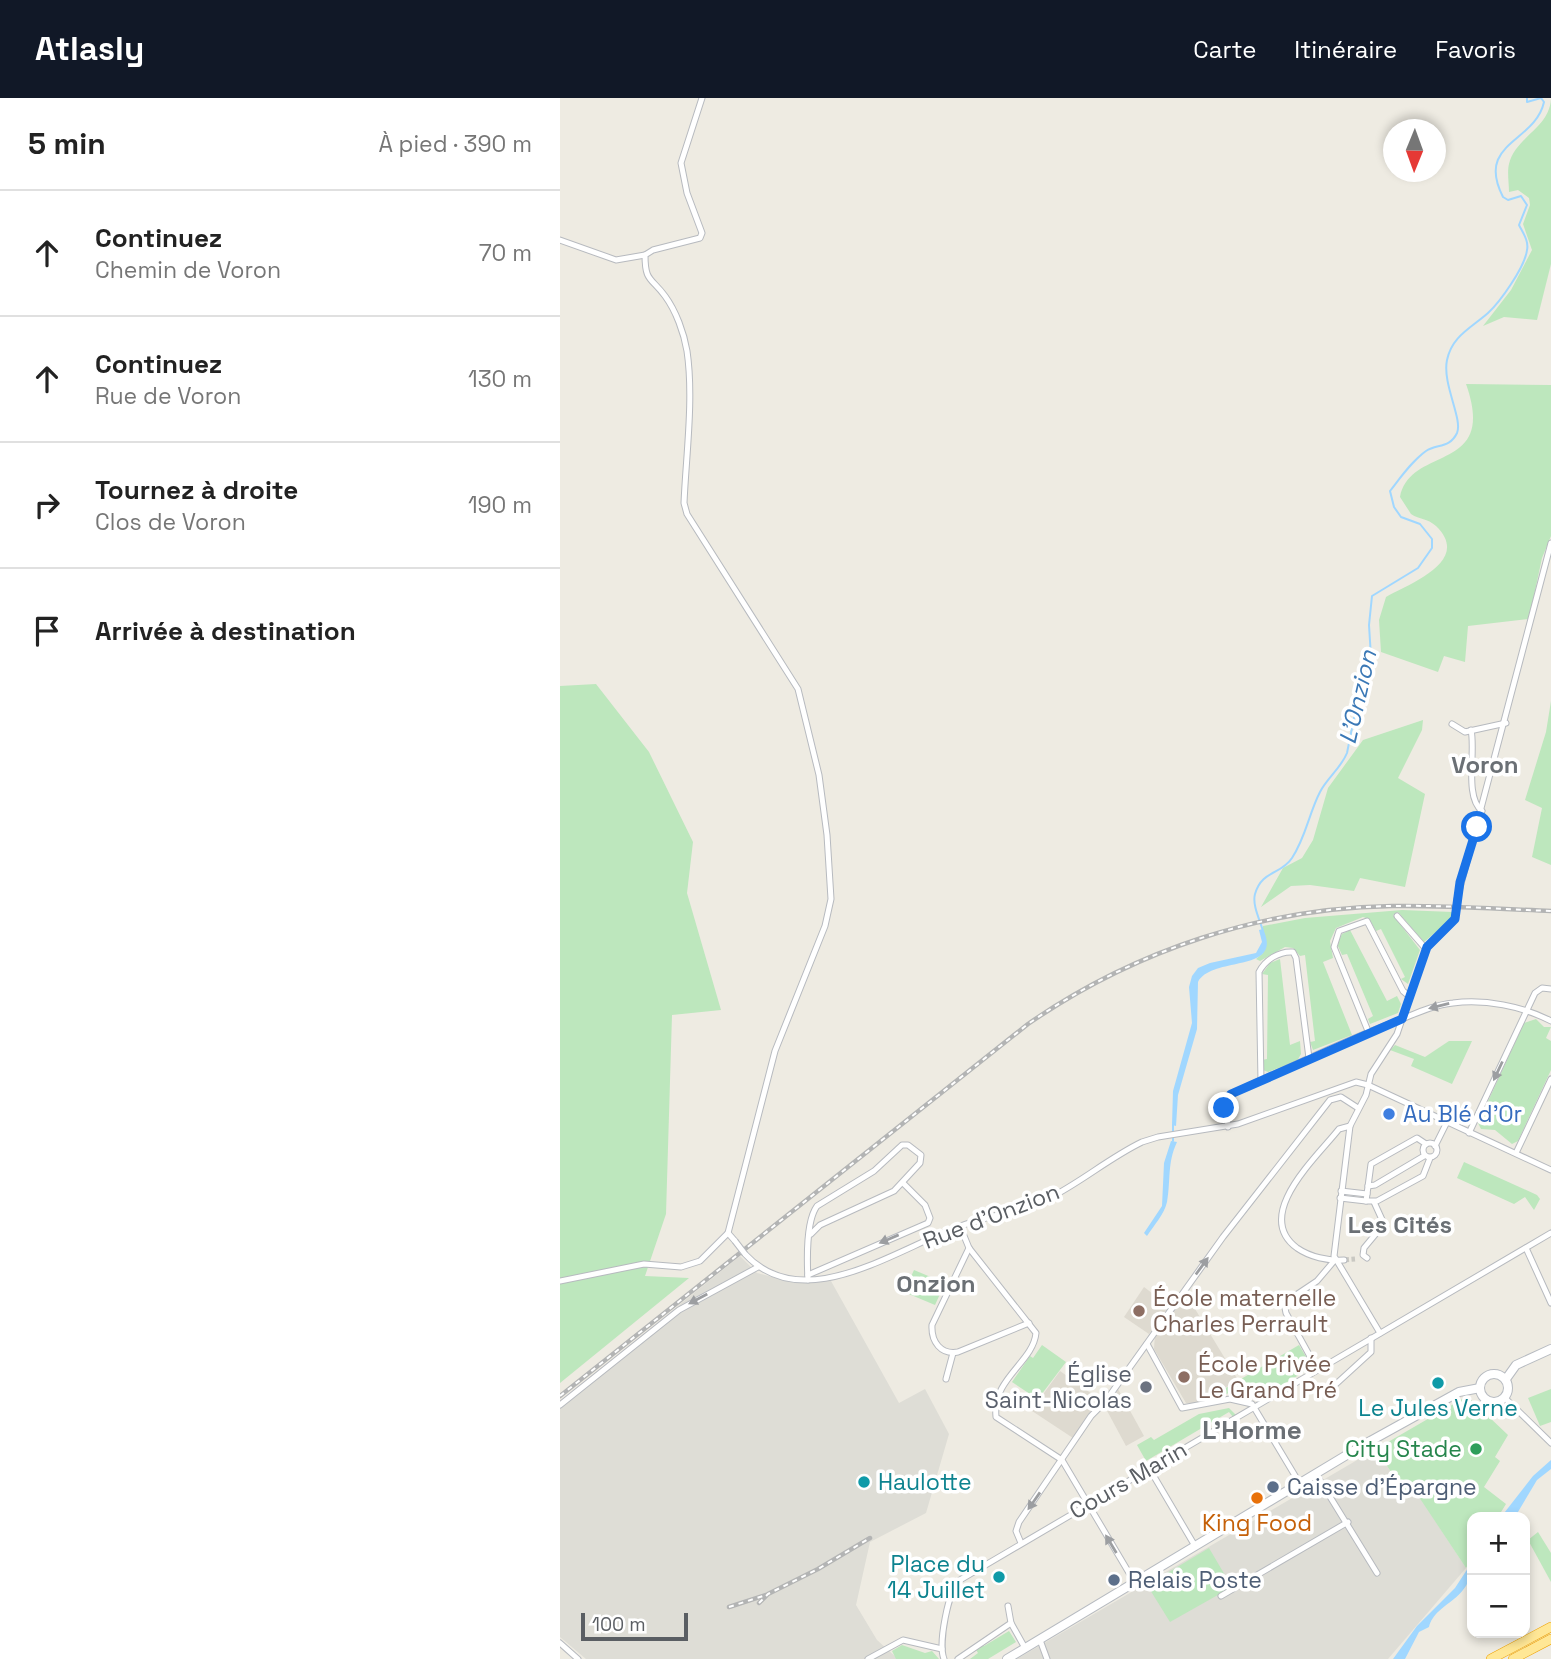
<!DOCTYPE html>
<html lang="fr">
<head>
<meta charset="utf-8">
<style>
	:root { --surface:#fff; --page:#f6f6f6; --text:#222; --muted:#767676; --line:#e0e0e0; --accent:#111827 }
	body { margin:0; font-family:"Space Grotesk",sans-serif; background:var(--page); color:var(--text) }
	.controls { position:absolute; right:21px; bottom:21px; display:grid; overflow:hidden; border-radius:14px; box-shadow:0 4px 10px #0003 }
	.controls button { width:63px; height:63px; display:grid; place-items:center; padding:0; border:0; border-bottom:2px solid var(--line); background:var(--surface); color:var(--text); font:35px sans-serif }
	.compass { position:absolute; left:823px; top:21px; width:63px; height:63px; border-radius:50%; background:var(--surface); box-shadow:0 4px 10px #0003; rotate:181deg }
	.scale { position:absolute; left:21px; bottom:18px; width:107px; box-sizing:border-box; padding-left:7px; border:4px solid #5a5e63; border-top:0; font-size:19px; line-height:24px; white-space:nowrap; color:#5a5e63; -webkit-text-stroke:5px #fff; paint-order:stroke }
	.stop { position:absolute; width:21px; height:21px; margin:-16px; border:5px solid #1a73e8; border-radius:50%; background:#fff }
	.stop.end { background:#1a73e8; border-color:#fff; box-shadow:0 2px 7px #0008 }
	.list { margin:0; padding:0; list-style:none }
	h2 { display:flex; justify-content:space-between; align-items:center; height:91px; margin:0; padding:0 28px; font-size:30px }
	h2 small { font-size:23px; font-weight:400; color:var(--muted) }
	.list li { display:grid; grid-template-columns:46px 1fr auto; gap:21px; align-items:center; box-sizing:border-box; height:126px; padding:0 28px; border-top:2px solid var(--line) }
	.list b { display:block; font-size:26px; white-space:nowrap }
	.list p { margin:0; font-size:23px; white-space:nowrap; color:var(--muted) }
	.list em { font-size:23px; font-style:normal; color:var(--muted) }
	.icon { flex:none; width:38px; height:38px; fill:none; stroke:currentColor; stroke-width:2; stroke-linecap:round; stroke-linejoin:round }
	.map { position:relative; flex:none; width:991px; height:1561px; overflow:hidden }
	header { display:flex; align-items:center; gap:42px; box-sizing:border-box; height:98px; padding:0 35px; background:var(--accent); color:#fff }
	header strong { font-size:33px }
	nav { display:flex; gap:38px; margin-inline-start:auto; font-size:24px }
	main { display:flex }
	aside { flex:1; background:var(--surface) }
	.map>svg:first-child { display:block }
	.industrial { fill:#deddd6 }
	.education { fill:#dedad0 }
	.green { fill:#bde7bd }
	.water { fill:#a0d7ff }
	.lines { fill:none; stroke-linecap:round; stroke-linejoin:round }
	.stream { stroke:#a0d7ff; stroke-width:2 }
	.minor-tunnel { stroke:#c9c8c2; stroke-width:5; stroke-dasharray:5 2.5; stroke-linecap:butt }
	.minor-casing { stroke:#b7babf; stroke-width:7 }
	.secondary-casing { stroke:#b7bbc1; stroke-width:10 }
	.trunk-casing { stroke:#efa200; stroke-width:10 }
	.minor { stroke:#fff; stroke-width:5 }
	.secondary { stroke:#fff; stroke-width:8 }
	.trunk { stroke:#ffe796; stroke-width:9 }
	.rail-casing { stroke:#b3b4b4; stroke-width:4.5 }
	.rail { stroke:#fff; stroke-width:2; stroke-dasharray:5; stroke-linecap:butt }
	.minor-bridge-casing { stroke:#b7babf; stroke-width:7; stroke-linecap:butt }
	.minor-bridge { stroke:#fff; stroke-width:5 }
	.oneway { fill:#9c9ea1 }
	.route { stroke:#1a73e8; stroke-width:9 }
	.shop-dot { fill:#3f7fe0; stroke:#fff; stroke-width:2.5 }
	.education-dot { fill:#8d6e63; stroke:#fff; stroke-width:2.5 }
	.culture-dot { fill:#0f9aa8; stroke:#fff; stroke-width:2.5 }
	.worship-dot { fill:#6b7280; stroke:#fff; stroke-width:2.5 }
	.leisure-dot { fill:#2e9e5b; stroke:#fff; stroke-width:2.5 }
	.service-dot { fill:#5c6f8a; stroke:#fff; stroke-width:2.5 }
	.food-dot { fill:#e8710a; stroke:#fff; stroke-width:2.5 }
	.labels { text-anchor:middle; stroke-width:7; stroke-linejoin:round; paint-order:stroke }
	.shop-label { font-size:23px; fill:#366cbe; stroke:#fff; text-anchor:start }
	.street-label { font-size:23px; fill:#5a5e63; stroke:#fff }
	.education-label { font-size:23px; fill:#785e54; stroke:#fff; text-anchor:start }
	.worship-label { font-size:23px; fill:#5b616d; stroke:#fff; text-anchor:end }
	.culture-label { font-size:23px; fill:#0d838f; stroke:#fff }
	.leisure-label { font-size:23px; fill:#27864d; stroke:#fff; text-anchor:end }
	.service-label { font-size:23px; fill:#4e5e75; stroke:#fff; text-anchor:start }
	.food-label { font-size:23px; fill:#c56008; stroke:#fff }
	.water-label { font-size:24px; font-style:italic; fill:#3a78b6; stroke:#fff }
	.neighbourhood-label { font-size:24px; font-weight:bold; fill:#6b7075; stroke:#fff }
	.quarter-label { font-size:26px; font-weight:bold; fill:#6b7075; stroke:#fff }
</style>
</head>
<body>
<header>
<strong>Atlasly</strong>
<nav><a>Carte</a><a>Itinéraire</a><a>Favoris</a></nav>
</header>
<main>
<aside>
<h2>5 min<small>À pied · 390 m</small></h2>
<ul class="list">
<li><svg class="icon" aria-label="ahead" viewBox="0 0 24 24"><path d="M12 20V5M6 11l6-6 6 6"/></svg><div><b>Continuez</b><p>Chemin de Voron</p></div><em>70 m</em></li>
<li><svg class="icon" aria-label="ahead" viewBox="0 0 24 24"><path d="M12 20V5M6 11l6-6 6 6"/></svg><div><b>Continuez</b><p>Rue de Voron</p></div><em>130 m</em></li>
<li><svg class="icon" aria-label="right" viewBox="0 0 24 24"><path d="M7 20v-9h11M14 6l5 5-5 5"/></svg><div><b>Tournez à droite</b><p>Clos de Voron</p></div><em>190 m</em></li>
<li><svg class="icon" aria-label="arrive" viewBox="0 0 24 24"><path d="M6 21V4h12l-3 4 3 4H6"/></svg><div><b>Arrivée à destination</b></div></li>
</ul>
</aside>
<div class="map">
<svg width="991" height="1561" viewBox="0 0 991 1561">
	<rect width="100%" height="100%" fill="#eeebe2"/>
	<g class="industrial">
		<path d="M180 1158 197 1175 235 1185 271 1183 339 1305 365 1291 389 1336 366 1415 310 1444 296 1507 317 1542 338 1561H26L0 1539V1303Z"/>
		<path d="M816 1351 846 1397 855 1392 906 1470 828 1561H457Z"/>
	</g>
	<g class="education">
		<path d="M584 1189 609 1208 589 1236 564 1219Z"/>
		<path d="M626 1196 678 1282 640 1305H626L594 1251 595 1236Z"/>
		<path d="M500 1273 539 1301 513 1340 466 1309 471 1302 475 1305 479 1302Z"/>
		<path d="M558 1291 584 1338 566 1348 545 1309Z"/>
	</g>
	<g class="green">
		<path d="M991 1V166L977 222 944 219 923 228 951 192 972 152 963 126 970 107 969 100 958 92 949 94C949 85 947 74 949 66 955 39 989 31 991 1Z"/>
		<path d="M906 286 991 287V438L982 460 969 521 908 528 905 564 884 558 878 574 821 554 819 522 826 499C851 485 912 463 876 428 867 420 860 422 851 416L840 399C851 346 938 376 906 286Z"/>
		<path d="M36 586 89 654 133 744 127 795 161 912 112 917 106 1116 85 1178 129 1180 0 1285V588Z"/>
		<path d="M991 603V767L972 759 982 710 965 702 986 634Z"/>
		<path d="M863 622 862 632 838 680 865 696 845 789 800 780 794 793 750 787 731 788 701 809 723 770 742 760 753 742 768 690 803 642Z"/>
		<path d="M842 812 893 814 890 822 864 844 838 814 833 817 860 852 848 886 841 881 845 879 821 831 816 833 809 821 803 819 776 830 770 843 773 860 763 864 792 937 753 952 750 944 755 943 745 857 740 858 733 850 725 849 700 863 696 861 703 855V828L745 820Z"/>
		<path d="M790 832 827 903 837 898 841 906 838 915 810 926 808 921 813 918 787 856 782 857 777 846 782 836Z"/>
		<path d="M720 861 730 947 740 943 741 956 737 963 708 974 703 972 702 962 707 961 708 877 702 876 710 865Z"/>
		<path d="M976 921 984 929H991L986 940 991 943V972L958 1043 952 1046 935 1032 921 1031 918 1025 964 925Z"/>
		<path d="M889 943H912L892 986 851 968 854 961 830 952 835 947 865 959Z"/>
		<path d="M904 1064 977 1097 980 1101 974 1112 965 1099 954 1106 897 1080Z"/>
		<path d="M354 1172 385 1185 375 1207 344 1194Z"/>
		<path d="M482 1247 506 1264 475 1305 471 1302 473 1298 452 1284 470 1258 473 1260Z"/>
		<path d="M739 1247 752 1269 706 1297 699 1300 677 1294 652 1298Z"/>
		<path d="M991 1291V1324L980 1328 968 1300Z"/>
		<path d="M904 1300H909L948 1337 935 1359 940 1363 924 1389 946 1406 938 1419H912V1460L906 1470 855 1393 846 1397 816 1351Z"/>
		<path d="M669 1310 676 1317 673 1319 669 1314 586 1363 577 1347 591 1339 594 1342 639 1316Z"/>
		<path d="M978 1434 991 1455V1484L968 1442Z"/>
		<path d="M649 1450 672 1489 610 1524 587 1487Z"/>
		<path d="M449 1533 456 1544 428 1561H410L418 1555 415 1550 419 1547 424 1548Z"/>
		<path d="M342 1547 365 1555 372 1553 379 1561H336L332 1553Z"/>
	</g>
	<g class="water">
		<path d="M703 831C724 876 653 857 638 884L637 931 618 997 616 1028 612 1027 613 993 632 925 629 889 632 878 638 870 650 865 696 855 702 844 699 832Z"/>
		<path d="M611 1043 617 1044C607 1065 611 1082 607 1104 604 1117 594 1127 587 1138L584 1135 602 1108 604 1065Z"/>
		<path d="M991 1362V1371L977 1382 955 1419H941L973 1378Z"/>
		<path d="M912 1464C912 1504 876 1503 869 1529L859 1534 845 1561H833L857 1528 895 1490Z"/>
	</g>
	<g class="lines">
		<g class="stream">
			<path d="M967 0V4L981 0"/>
			<path d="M703 833C700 822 692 807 695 796 702 772 721 777 732 760 746 739 749 715 760 694 767 680 781 670 787 655L801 585 811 559 809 527 812 498 858 470 872 450V441L860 426 841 419 834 409 830 393C841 379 852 363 866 353 877 346 890 350 897 335 903 321 882 286 887 262 892 238 911 230 928 215 940 204 965 169 967 152 969 143 963 135 959 127L967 107 961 98 948 102 943 99C915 44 975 45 984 4L981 0"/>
			<path d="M613 1043V1027"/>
		</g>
		<path class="minor-tunnel" d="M784 1162 795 1161"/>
		<g class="minor-casing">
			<g id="minor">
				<path d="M142 0 121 65 127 95 142 135 140 140 93 152 85 157C85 184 91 179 105 198 116 213 124 235 127 253 134 300 126 358 124 405L127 416 238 591 259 677 267 737 271 801 265 828 215 953 168 1135"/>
				<path d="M0 142 56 162 85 157"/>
				<path d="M892 626 905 634 946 625"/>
				<path d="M911 632C916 652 904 699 922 713"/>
				<path d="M897 801 991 445"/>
				<path d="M837 818 866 851"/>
				<path d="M808 933 774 849 779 833 807 823 843 893 850 899"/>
				<path d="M701 983 699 874C705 862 719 853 733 854L736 860 749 960"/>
				<path d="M668 1029 665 1006 671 996C726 971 780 944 837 923 855 916 873 907 893 905 925 901 962 908 991 923"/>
				<path d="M909 1035 975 895 982 890 991 891"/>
				<circle cx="870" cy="1052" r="7"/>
				<path d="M875 1048 887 1024"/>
				<path d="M956 1055 991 981"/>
				<path d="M808 1088 815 1087 864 1058"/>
				<path d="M781 1093 807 1096 806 1103H817L863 1078 870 1060"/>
				<path d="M807 1096 811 1066 857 1040 866 1046"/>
				<path d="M780 1100 806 1103"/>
				<path d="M400 1128 409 1150 476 1235C473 1265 432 1280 436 1319L502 1362 575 1485"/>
				<path d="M409 1150 372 1227C371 1244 381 1257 398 1254L469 1225"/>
				<path d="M966 1150 991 1205"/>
				<path d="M185 1156C243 1219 336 1151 398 1129 429 1117 465 1113 495 1097 525 1081 551 1059 582 1044L598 1039 678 1026 796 984 808 987 991 1072"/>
				<path d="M807 1160 803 1157 804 1150 824 1126 814 1104"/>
				<path d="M784 1162C768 1163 750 1159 737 1150 692 1117 757 1059 779 1031L790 1028"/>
				<path d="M248 1177 368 1125 370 1120 365 1107 343 1085"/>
				<path d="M248 1182C247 1164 246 1123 257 1108L314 1073 342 1047H348L361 1057 360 1065 334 1093 260 1127 251 1136"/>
				<path d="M0 1183 84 1166 121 1169 140 1163 168 1135 175 1143"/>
				<path d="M820 1235 774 1158 790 1028 806 997 811 976 837 936 866 851 893 824 896 813"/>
				<path d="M587 1246 622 1310 670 1301 692 1306 740 1386"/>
				<path d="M757 1271 726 1215 724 1205 757 1183 774 1163"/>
				<path d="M386 1281 393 1255"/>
				<path d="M776 1286 811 1254V1240"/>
				<path d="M945 1300 991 1345"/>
				<path d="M0 1307 119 1212 198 1169"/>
				<path d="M589 1370 635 1448"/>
				<path d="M756 1376 817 1475"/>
				<path d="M461 1445 456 1433 459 1424 531 1318 545 1304 663 1139 770 1002 781 999 798 1010"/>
				<path d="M661 1498 788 1424"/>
				<path d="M451 1525 465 1550"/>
				<path d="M480 1542 487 1561"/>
				<path d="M0 1545 18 1561"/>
				<path d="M308 1561 343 1542 382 1551"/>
				<path d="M384 1561C378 1546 388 1492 400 1482L991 1135"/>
				<path d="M398 1561 451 1525 448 1508"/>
			</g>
		</g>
		<g class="secondary-casing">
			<g id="secondary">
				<circle cx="934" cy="1290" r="14"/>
				<path d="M946 1281 956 1267 991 1251"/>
				<path d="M447 1561 805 1346 899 1294 920 1290"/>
			</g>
		</g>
		<g class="trunk-casing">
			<g id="trunk">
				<path d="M931 1561 991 1529"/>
				<path d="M953 1561 991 1541"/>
			</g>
		</g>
		<use href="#minor" class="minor"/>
		<use href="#secondary" class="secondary"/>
		<use href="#trunk" class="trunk"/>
		<g class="rail-casing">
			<g id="rail">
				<path d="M0 1298 468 926C575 852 702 810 832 808 885 807 938 811 991 813"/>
				<path d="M199 1505 208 1496 258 1471 310 1440"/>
				<path d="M169 1509 206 1497"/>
			</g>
		</g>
		<use href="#rail" class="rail"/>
		<g class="minor-bridge-casing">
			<g id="minor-bridge">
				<path d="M896 813 897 801"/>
				<path d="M175 1143 185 1156"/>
			</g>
		</g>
		<use href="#minor-bridge" class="minor-bridge"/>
	</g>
	<defs><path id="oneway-solid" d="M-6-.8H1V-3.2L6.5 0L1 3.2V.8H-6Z" transform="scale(1.75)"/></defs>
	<g class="oneway">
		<use href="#oneway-solid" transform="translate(879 908) rotate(166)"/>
		<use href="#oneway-solid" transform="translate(938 973) rotate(115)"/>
		<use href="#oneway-solid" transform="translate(329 1141) rotate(157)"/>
		<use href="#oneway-solid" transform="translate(642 1168) rotate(-54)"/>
		<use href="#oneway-solid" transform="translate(138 1201) rotate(152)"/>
		<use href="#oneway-solid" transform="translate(474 1403) rotate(125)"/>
		<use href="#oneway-solid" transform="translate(551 1446) rotate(-121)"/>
	</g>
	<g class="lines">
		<path class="route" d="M664 1010 666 1002 671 996 842 921 867 849 895 821 900 784 917 729"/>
	</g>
	<circle class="shop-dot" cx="829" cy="1016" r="7"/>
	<g class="education-dot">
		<circle cx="579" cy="1213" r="7"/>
		<circle cx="624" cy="1279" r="7"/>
	</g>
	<g class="culture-dot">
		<circle cx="878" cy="1285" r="7"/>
		<circle cx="304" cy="1384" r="7"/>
		<circle cx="439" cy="1479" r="7"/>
	</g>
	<circle class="worship-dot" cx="586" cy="1289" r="7"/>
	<circle class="leisure-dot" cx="916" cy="1351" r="7"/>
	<g class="service-dot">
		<circle cx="713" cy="1389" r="7"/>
		<circle cx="554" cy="1482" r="7"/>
	</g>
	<circle class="food-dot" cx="697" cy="1400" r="7"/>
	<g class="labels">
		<g class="shop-label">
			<text x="843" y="1024">Au Blé d'Or</text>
		</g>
		<g class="street-label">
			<text transform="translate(431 1118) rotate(-21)" y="8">Rue d'Onzion</text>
			<text transform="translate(568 1382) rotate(-30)" y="8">Cours Marin</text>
		</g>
		<g class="education-label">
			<text x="593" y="1208">École maternelle<tspan x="593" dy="26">Charles Perrault</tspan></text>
			<text x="638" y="1274">École Privée<tspan x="638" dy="26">Le Grand Pré</tspan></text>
		</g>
		<g class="worship-label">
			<text x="572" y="1284">Église<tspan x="572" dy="26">Saint-Nicolas</tspan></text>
		</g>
		<g class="culture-label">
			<text x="878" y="1318">Le Jules Verne</text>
			<text x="318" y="1392" text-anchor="start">Haulotte</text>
			<text x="425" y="1474" text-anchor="end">Place du<tspan x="425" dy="26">14 Juillet</tspan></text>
		</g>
		<g class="leisure-label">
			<text x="902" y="1359">City Stade</text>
		</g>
		<g class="service-label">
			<text x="727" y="1397">Caisse d'Épargne</text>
			<text x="568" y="1490">Relais Poste</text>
		</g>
		<g class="food-label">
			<text x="697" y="1433">King Food</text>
		</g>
		<g class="water-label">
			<text transform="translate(798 599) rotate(-77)" y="8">L'Onzion</text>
		</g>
		<g class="neighbourhood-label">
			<text x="925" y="675">Voron</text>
			<text x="840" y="1135">Les Cités</text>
			<text x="376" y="1194">Onzion</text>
		</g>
		<g class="quarter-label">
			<text x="692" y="1341">L'Horme</text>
		</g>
	</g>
</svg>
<div class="controls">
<button>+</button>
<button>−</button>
</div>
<svg class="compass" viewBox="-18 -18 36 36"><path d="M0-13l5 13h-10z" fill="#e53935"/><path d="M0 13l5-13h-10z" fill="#767676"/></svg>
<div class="scale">100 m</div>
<div class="stop" style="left:917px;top:729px"></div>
<div class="stop end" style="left:664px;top:1010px"></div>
</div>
</main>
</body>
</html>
